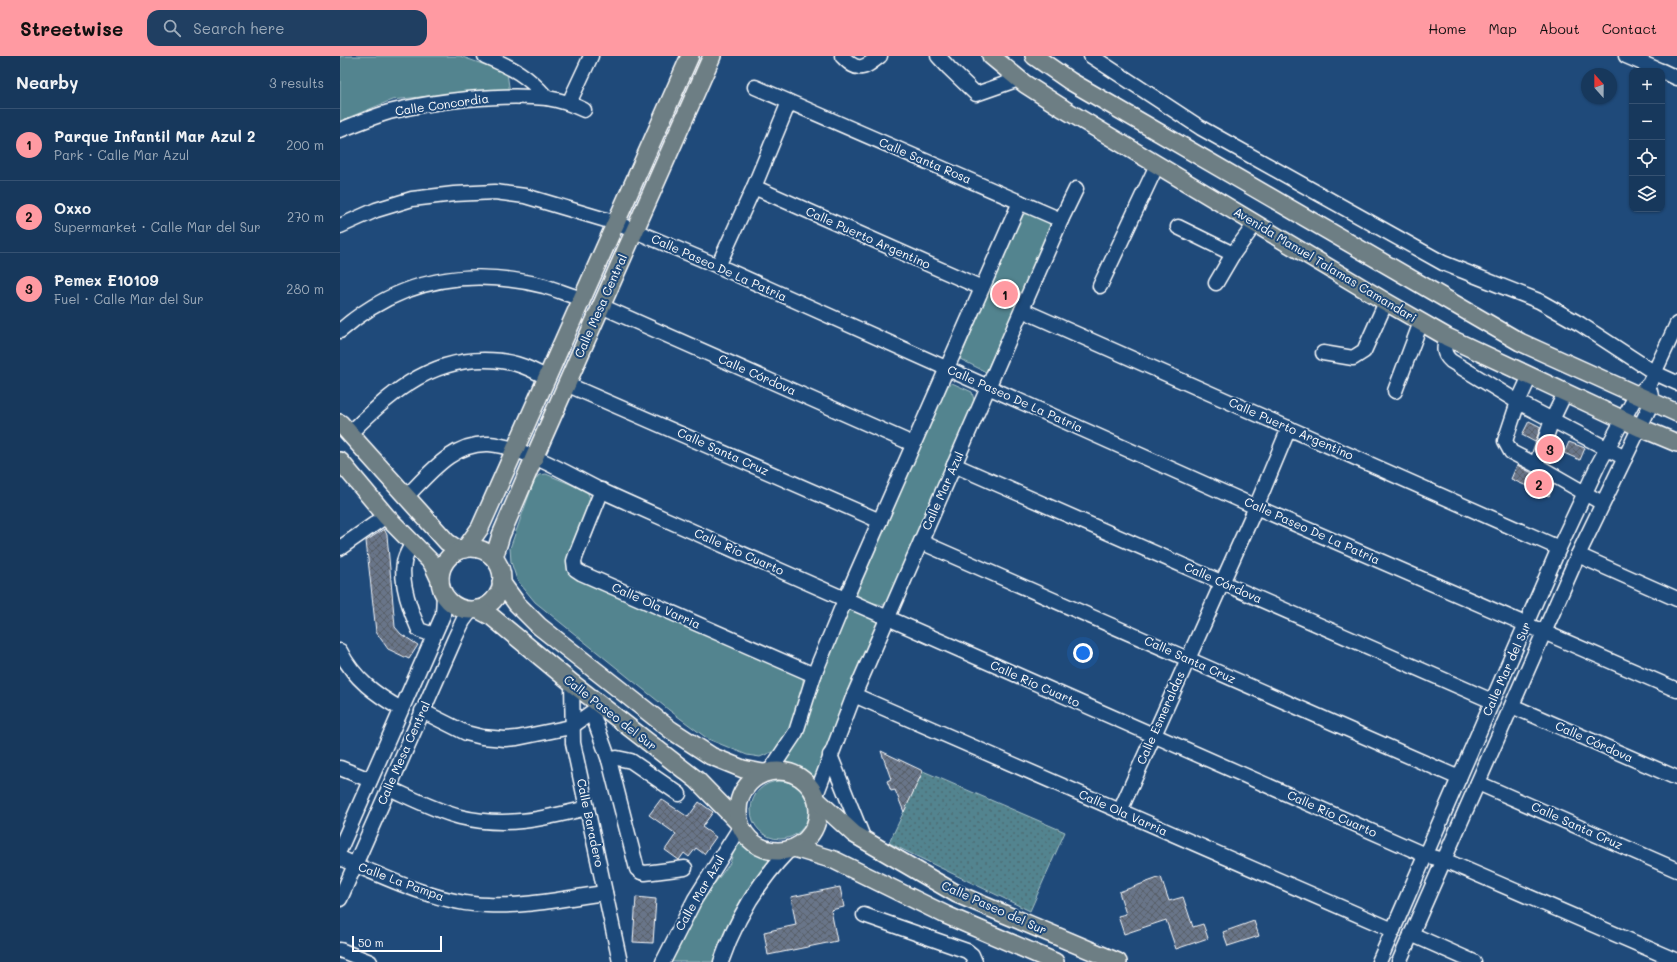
<!DOCTYPE html>
<html lang="en">
<head>
<meta charset="utf-8">
<style>
	:root { --surface:#17385c; --page:#203f62; --text:#f1f3f6; --muted:#9eacbb; --line:#365272; --accent:#ff9aa2 }
	body { margin:0; font-family:Mali,sans-serif; background:var(--page); color:var(--text) }
	.controls { position:absolute; right:12px; top:12px; display:grid; overflow:hidden; border-radius:8px; box-shadow:0 1px 3px #0004 }
	.controls button { width:36px; height:36px; display:grid; place-items:center; padding:0; border:0; border-bottom:1px solid var(--line); background:var(--surface); color:var(--text); font:20px sans-serif }
	.compass { position:absolute; left:1241px; top:12px; width:36px; height:36px; border-radius:50%; background:var(--surface); box-shadow:0 1px 3px #0004; rotate:339deg }
	.scale { position:absolute; left:12px; bottom:10px; width:90px; box-sizing:border-box; padding-left:4px; border:2px solid #fff; border-top:0; font-size:11px; line-height:14px; white-space:nowrap; color:#fff; -webkit-text-stroke:3px #1f4a7a; paint-order:stroke }
	.you { position:absolute; left:743px; top:597px; width:14px; height:14px; margin:-10px; border:3px solid #fff; border-radius:50%; background:#1a73e8; box-shadow:0 0 0 6px #1a73e833 }
	.badge { display:grid; place-items:center; width:26px; height:26px; border-radius:50%; background:var(--accent); color:#111; font-size:13px; font-weight:700 }
	.pin { position:absolute; translate:-50% -50%; border:2px solid #fff; box-shadow:0 1px 4px #0006 }
	.list { margin:0; padding:0; list-style:none }
	h2 { display:flex; justify-content:space-between; align-items:center; height:52px; margin:0; padding:0 16px; font-size:17px }
	h2 small { font-size:13px; font-weight:400; color:var(--muted) }
	.list li { display:grid; grid-template-columns:26px 1fr auto; gap:12px; align-items:center; box-sizing:border-box; height:72px; padding:0 16px; border-top:1px solid var(--line) }
	.list b { display:block; font-size:15px; white-space:nowrap }
	.list p { margin:0; font-size:13px; white-space:nowrap; color:var(--muted) }
	.list em { font-size:13px; font-style:normal; color:var(--muted) }
	.icon { flex:none; width:22px; height:22px; fill:none; stroke:currentColor; stroke-width:2; stroke-linecap:round; stroke-linejoin:round }
	.map { position:relative; flex:none; width:1337px; height:906px; overflow:hidden }
	header { display:flex; align-items:center; gap:24px; box-sizing:border-box; height:56px; padding:0 20px; background:var(--accent); color:#111 }
	header strong { font-size:19px }
	nav { display:flex; gap:22px; margin-inline-start:auto; font-size:14px }
	.search { width:280px; height:36px; background:var(--page); display:flex; align-items:center; gap:10px; box-sizing:border-box; padding:0 14px; border-radius:12px; color:var(--muted); font-size:15px }
	main { display:flex }
	aside { flex:1; background:var(--surface) }
	.map>svg:first-child { display:block }
	.grass { fill:url(#grass-dots); stroke:#a8c2c7 }
	.park { fill:#52848f; stroke:#a8c2c7 }
	.building { fill:url(#building-cross-hatch); stroke:#fff }
	.lines { fill:none; stroke-linecap:round; stroke-linejoin:round }
	.minor-casing { stroke:#fff; stroke-width:17 }
	.major-casing { stroke:#fff; stroke-width:20 }
	.minor { stroke:#1f4a7a; stroke-width:14 }
	.major { stroke:#6d7e84; stroke-width:17 }
	.labels { text-anchor:middle; stroke-width:4; stroke-linejoin:round; paint-order:stroke }
	.street-label { font-size:12px; fill:#fff; stroke:#1f4a7a }
</style>
</head>
<body>
<header>
<strong>Streetwise</strong>
<div class="search"><svg class="icon" aria-label="search" viewBox="0 0 24 24"><circle cx="10" cy="10" r="6"/><path d="M15 15l6 6"/></svg>Search here</div>
<nav><a>Home</a><a>Map</a><a>About</a><a>Contact</a></nav>
</header>
<main>
<aside>
<h2>Nearby<small>3 results</small></h2>
<ul class="list">
<li><span class="badge">1</span><div><b>Parque Infantil Mar Azul 2</b><p>Park · Calle Mar Azul</p></div><em>200 m</em></li>
<li><span class="badge">2</span><div><b>Oxxo</b><p>Supermarket · Calle Mar del Sur</p></div><em>270 m</em></li>
<li><span class="badge">3</span><div><b>Pemex E10109</b><p>Fuel · Calle Mar del Sur</p></div><em>280 m</em></li>
</ul>
</aside>
<div class="map">
<svg width="1337" height="906" viewBox="0 0 1337 906">
	<defs>
		<pattern id="grass-dots" width="8" height="8" patternUnits="userSpaceOnUse"><rect width="8" height="8" fill="#52848f"/><path d="M2 2h.1M6 6h.1" fill="none" stroke="#4f6b71" stroke-width="1.8" stroke-linecap="round"/></pattern>
		<pattern id="building-cross-hatch" width="8" height="8" patternUnits="userSpaceOnUse"><rect width="8" height="8" fill="#697489"/><path d="M0 0l8 8M0 8l8-8" fill="none" stroke="#595e67"/></pattern>
	</defs>
	<rect width="100%" height="100%" fill="#1f4a7a"/>
	<filter id="ink" filterUnits="userSpaceOnUse"><feTurbulence type="fractalNoise" baseFrequency=".025" numOctaves="2"/><feDisplacementMap in="SourceGraphic" scale="8" xChannelSelector="R" yChannelSelector="G"/><feConvolveMatrix kernelMatrix="1 2 1 2 8 2 1 2 1" color-interpolation-filters="sRGB"/></filter>
	<g filter="url(#ink)">
		<path class="grass" d="M583 715 725 776 690 855 549 787Z"/>
		<g class="park">
			<path d="M0 0H120L167 17 170 37 99 39 52 44 0 65Z"/>
			<path d="M690 157 708 165 711 172 646 316 620 303 681 159Z"/>
			<path d="M612 327 632 336 635 348 548 546 545 549C539 549 520 544 517 538 517 537 516 533 516 532L605 332Z"/>
			<path d="M206 418 247 435 252 447 229 499 233 518 238 523 397 591 463 621V638L456 662 434 695 420 701 407 699 368 683 329 654 195 546 177 524 171 506 170 492 194 425 199 419Z"/>
			<path d="M509 554 540 565 473 728 466 717 442 706 501 564Z"/>
			<circle cx="440" cy="754" r="29"/>
			<path d="M398 783C409 794 418 799 433 803L375 906H330L354 855 390 807Z"/>
		</g>
		<g class="building">
			<path d="M1189 365 1201 371 1195 386 1182 379Z"/>
			<path d="M1229 386 1245 392 1240 404 1224 397Z"/>
			<path d="M1177 409 1214 429 1209 440 1171 423Z"/>
			<path d="M44 473 47 479 55 571 61 578 78 589 69 603 48 593 36 576 26 485Z"/>
			<path d="M541 695 583 715 564 756 555 734 551 735 547 725 551 723Z"/>
			<path d="M321 743 348 761 359 746 373 756 362 771 376 781 364 798 356 792 349 801 344 797 339 804 325 794 336 778 309 759Z"/>
			<path d="M821 821 829 845 843 841 853 871 863 868 868 882 836 893 826 864 784 878 778 860 786 858 779 836Z"/>
			<path d="M500 831 504 851 491 854 497 885 428 899 424 876 456 869 451 841Z"/>
			<path d="M296 841 316 843 313 887 293 886Z"/>
			<path d="M914 865 919 880 888 890 883 876Z"/>
		</g>
		<g class="lines">
			<g class="minor-casing">
				<g id="minor">
					<path d="M145 0C173 12 187 19 207 42"/>
					<path d="M502 0C518 17 523 13 540 0"/>
					<path d="M598 0 609 12 636 38 679 23"/>
					<path d="M751 0 861 72 1103 207 1199 245 1240 268 1315 317 1337 327"/>
					<path d="M1286 0 1321 15"/>
					<path d="M1322 15 1337 22"/>
					<path d="M415 31 721 164"/>
					<path d="M229 47 251 0"/>
					<path d="M0 74C16 68 32 61 49 56 93 45 161 37 207 42 220 44 232 48 244 54"/>
					<path d="M414 131 642 232"/>
					<path d="M0 170 36 154 72 143 114 138 155 136 185 140 276 167 378 210 916 451 1337 634"/>
					<path d="M838 171 893 198 915 168"/>
					<path d="M378 210 414 131 449 46"/>
					<path d="M876 227 893 198"/>
					<path d="M760 230 817 109"/>
					<path d="M261 250 573 388"/>
					<path d="M682 254 1219 492"/>
					<path d="M0 275C59 223 129 211 204 230 217 234 229 239 242 243"/>
					<path d="M1107 281C1104 291 1102 297 1111 305L1178 346 1285 402"/>
					<path d="M983 297 1013 302 1024 295 1046 246"/>
					<path d="M1190 320 1178 346 1165 385 1171 396 1196 409 1212 364 1225 337"/>
					<path d="M226 328 540 465"/>
					<path d="M1055 335 1081 266"/>
					<path d="M9 378C48 340 86 304 144 304 169 304 185 309 207 322"/>
					<path d="M614 409 1152 645"/>
					<path d="M1196 409 1262 447"/>
					<path d="M262 434 236 499 234 505 235 513 241 517 474 619"/>
					<path d="M66 441C89 418 113 386 149 388 181 390 228 418 258 433 301 453 344 471 387 491 619 595 852 697 1085 799L1104 804 1337 905"/>
					<path d="M581 486 1119 722"/>
					<path d="M73 487C69 494 65 499 64 507 60 526 71 557 79 574L94 579"/>
					<path d="M0 492 46 460"/>
					<path d="M1238 499 1337 543"/>
					<path d="M0 595C14 623 35 638 61 653"/>
					<path d="M232 627 233 687 280 906"/>
					<path d="M514 639 1053 874"/>
					<path d="M1172 650 1337 722"/>
					<path d="M82 655 126 677 142 681 165 683 177 682 231 671 259 651"/>
					<path d="M252 657 269 704 297 813 301 816 305 817 345 812"/>
					<path d="M490 699 524 784"/>
					<path d="M269 704 277 702 291 705 339 738"/>
					<path d="M0 712 30 724"/>
					<path d="M430 715 456 676 474 619 505 544 680 146"/>
					<path d="M1138 727 1337 814"/>
					<path d="M49 732C71 742 96 755 120 761 165 772 203 763 247 752"/>
					<path d="M476 739 514 639 721 164 736 133"/>
					<path d="M780 755 916 451 949 372"/>
					<path d="M0 793 103 559 104 538"/>
					<path d="M0 802C44 821 99 848 147 849 186 851 226 842 265 837"/>
					<path d="M0 843 115 582 123 565 132 553"/>
					<path d="M524 859 627 895 632 899 635 906"/>
					<path d="M1071 878 1134 906"/>
					<path d="M0 894 30 906"/>
					<path d="M323 906 355 843 401 770"/>
					<path d="M381 906C395 865 419 825 449 794"/>
					<path d="M1039 906 1219 492 1258 409 1296 340 1309 328 1337 268"/>
					<path d="M1059 906 1238 499 1312 346 1310 335"/>
				</g>
			</g>
			<g class="major-casing">
				<g id="major">
					<path d="M651 0 685 28 724 53 1046 246 1107 281 1301 372 1337 387"/>
					<path d="M694 0 730 25 1180 286 1337 357"/>
					<path d="M0 367 107 486 119 494"/>
					<path d="M0 405 46 460 92 507 100 524"/>
					<circle cx="131" cy="523" r="31"/>
					<path d="M125 493 140 472 350 0"/>
					<path d="M154 502 161 479 194 402 372 0"/>
					<path d="M161 526 177 548 199 570 331 674 371 700 403 713 423 717"/>
					<path d="M137 553 152 561 232 627 357 724 399 767"/>
					<circle cx="438" cy="755" r="40"/>
					<path d="M478 745 514 778 617 838 778 906"/>
					<path d="M454 792 494 804 606 859 715 906"/>
				</g>
			</g>
			<use href="#minor" class="minor"/>
			<use href="#major" class="major"/>
		</g>
	</g>
	<g class="labels">
		<g class="street-label">
			<text transform="translate(102 49) rotate(-8)" y="4">Calle Concordia</text>
			<text transform="translate(585 105) rotate(23)" y="4">Calle Santa Rosa</text>
			<text transform="translate(528 182) rotate(24)" y="4">Calle Puerto Argentino</text>
			<text transform="translate(985 209) rotate(31)" y="4">Avenida Manuel Talamas Camandari</text>
			<text transform="translate(379 212) rotate(24)" y="4">Calle Paseo De La Patria</text>
			<text transform="translate(261 250) rotate(-66)" y="4">Calle Mesa Central</text>
			<text transform="translate(417 319) rotate(24)" y="4">Calle Córdova</text>
			<text transform="translate(675 343) rotate(24)" y="4">Calle Paseo De La Patria</text>
			<text transform="translate(951 373) rotate(24)" y="4">Calle Puerto Argentino</text>
			<text transform="translate(383 396) rotate(24)" y="4">Calle Santa Cruz</text>
			<text transform="translate(603 435) rotate(-66)" y="4">Calle Mar Azul</text>
			<text transform="translate(972 475) rotate(24)" y="4">Calle Paseo De La Patria</text>
			<text transform="translate(399 496) rotate(24)" y="4">Calle Río Cuarto</text>
			<text transform="translate(883 527) rotate(24)" y="4">Calle Córdova</text>
			<text transform="translate(316 550) rotate(24)" y="4">Calle Ola Varria</text>
			<text transform="translate(850 604) rotate(24)" y="4">Calle Santa Cruz</text>
			<text transform="translate(1167 613) rotate(-66)" y="4">Calle Mar del Sur</text>
			<text transform="translate(695 628) rotate(24)" y="4">Calle Río Cuarto</text>
			<text transform="translate(270 657) rotate(38)" y="4">Calle Paseo del Sur</text>
			<text transform="translate(821 662) rotate(-66)" y="4">Calle Esmeraldas</text>
			<text transform="translate(1254 686) rotate(24)" y="4">Calle Córdova</text>
			<text transform="translate(64 697) rotate(-66)" y="4">Calle Mesa Central</text>
			<text transform="translate(783 757) rotate(24)" y="4">Calle Ola Varria</text>
			<text transform="translate(992 758) rotate(24)" y="4">Calle Río Cuarto</text>
			<text transform="translate(250 767) rotate(78)" y="4">Calle Baradero</text>
			<text transform="translate(1237 770) rotate(24)" y="4">Calle Santa Cruz</text>
			<text transform="translate(61 826) rotate(20)" y="4">Calle La Pampa</text>
			<text transform="translate(360 837) rotate(-60)" y="4">Calle Mar Azul</text>
			<text transform="translate(654 852) rotate(24)" y="4">Calle Paseo del Sur</text>
		</g>
	</g>
</svg>
<div class="controls">
<button>+</button>
<button>−</button>
<button><svg class="icon" aria-label="locate" viewBox="0 0 24 24"><circle cx="12" cy="12" r="6"/><path d="M12 2v4M12 18v4M2 12h4M18 12h4"/></svg></button>
<button><svg class="icon" aria-label="layers" viewBox="0 0 24 24"><path d="M12 4l9 5-9 5-9-5zM3 14l9 5 9-5"/></svg></button>
</div>
<svg class="compass" viewBox="-18 -18 36 36"><path d="M0-13l5 13h-10z" fill="#e53935"/><path d="M0 13l5-13h-10z" fill="#9eacbb"/></svg>
<div class="scale">50 m</div>
<div class="you"></div>
<div class="pin badge" style="left:665px;top:238px">1</div>
<div class="pin badge" style="left:1199px;top:428px">2</div>
<div class="pin badge" style="left:1210px;top:393px">3</div>
</div>
</main>
</body>
</html>
